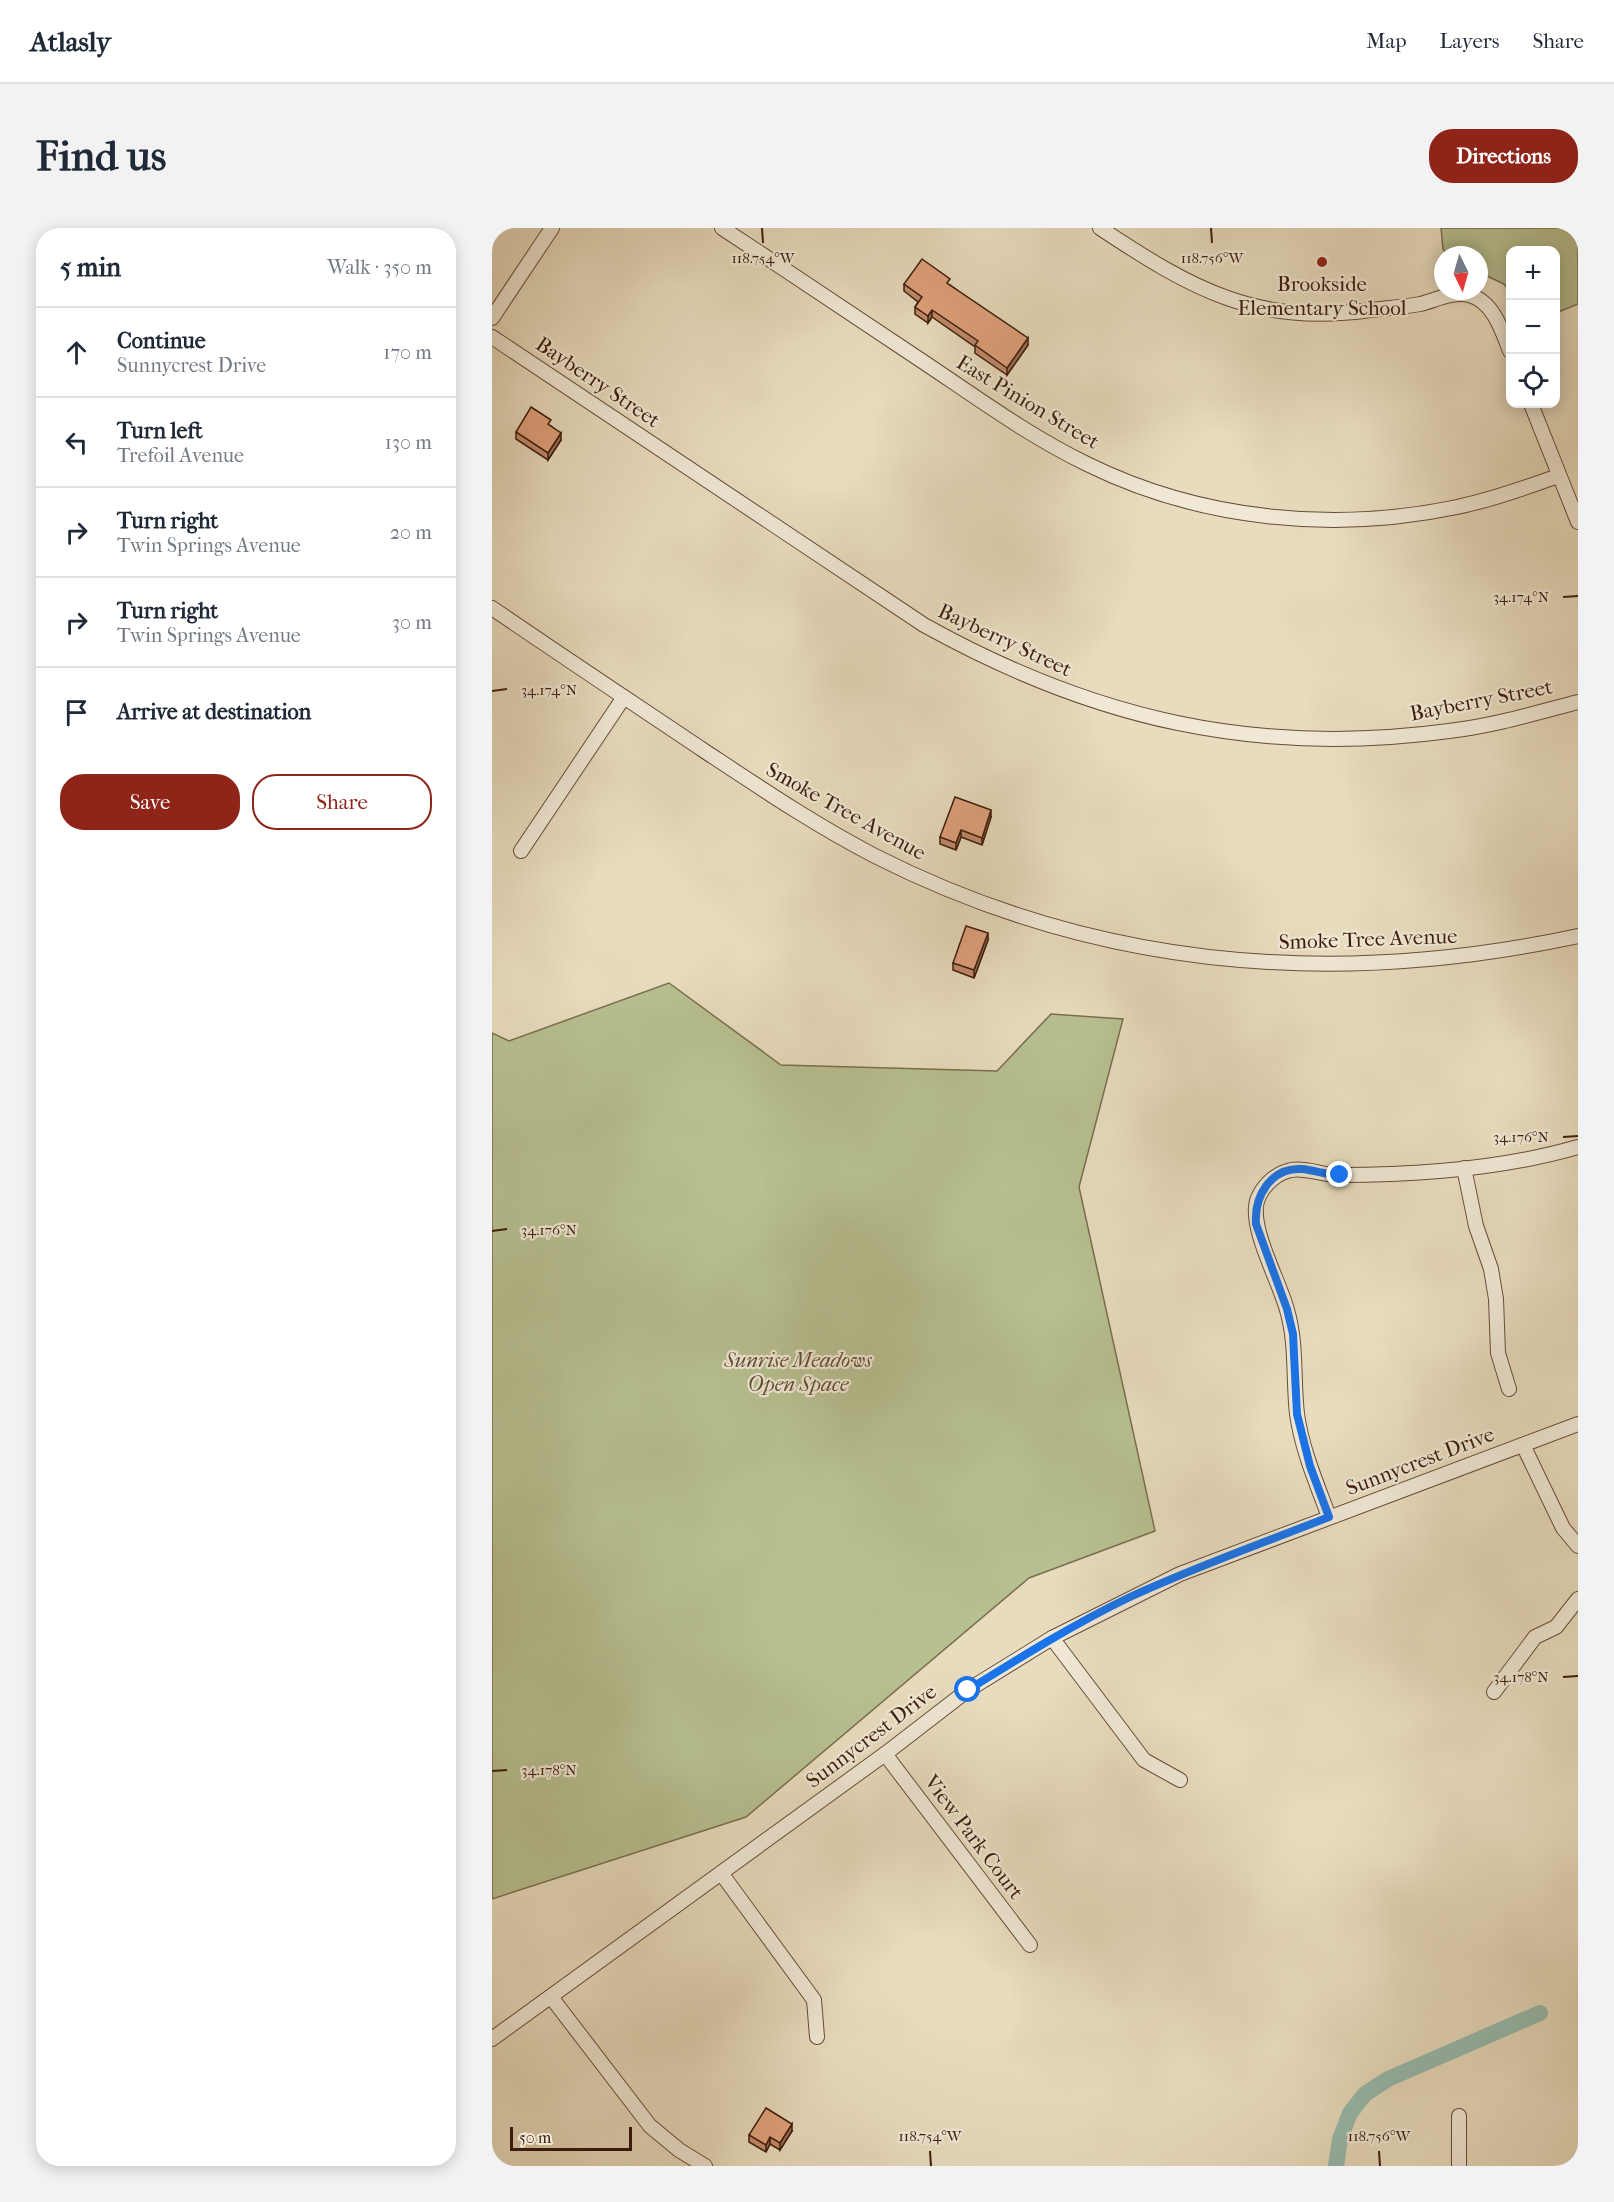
<!DOCTYPE html>
<html lang="en">
<head>
<meta charset="utf-8">
<style>
	:root { --surface:#fff; --page:#f2f2f3; --text:#1f2937; --muted:#747a83; --line:#e0e1e3; --accent:#8f2418 }
	body { margin:0; font-family:"IM FELL French Canon",serif; background:var(--page); color:var(--text) }
	.controls { position:absolute; right:18px; top:18px; display:grid; overflow:hidden; border-radius:12px; box-shadow:0 3px 15px #0003 }
	.controls button { width:54px; height:54px; display:grid; place-items:center; padding:0; border:0; border-bottom:2px solid var(--line); background:var(--surface); color:var(--text); font:30px sans-serif }
	.compass { position:absolute; left:942px; top:18px; width:54px; height:54px; border-radius:50%; background:var(--surface); box-shadow:0 3px 15px #0003; rotate:175deg }
	.scale { position:absolute; left:18px; bottom:15px; width:122px; box-sizing:border-box; padding-left:6px; border:3px solid #3c1c0c; border-top:0; font-size:16px; line-height:21px; white-space:nowrap; color:#3c1c0c; -webkit-text-stroke:4px #f0e8d5; paint-order:stroke }
	.stop { position:absolute; width:18px; height:18px; margin:-14px; border:4px solid #1a73e8; border-radius:50%; background:#fff }
	.stop.end { background:#1a73e8; border-color:#fff; box-shadow:0 2px 6px #0008 }
	.list { margin:0; padding:0; list-style:none }
	h2 { display:flex; justify-content:space-between; align-items:center; height:78px; margin:0; padding:0 24px; font-size:26px }
	h2 small { font-size:20px; font-weight:400; color:var(--muted) }
	.list li { display:grid; grid-template-columns:39px 1fr auto; gap:18px; align-items:center; box-sizing:border-box; height:90px; padding:0 24px; border-top:2px solid var(--line) }
	.list b { display:block; font-size:22px; white-space:nowrap }
	.list p { margin:0; font-size:20px; white-space:nowrap; color:var(--muted) }
	.list em { font-size:20px; font-style:normal; color:var(--muted) }
	.actions { display:flex; gap:12px; padding:18px 24px }
	.actions a { flex:1; padding:14px 0; border:2px solid var(--accent); border-radius:24px; text-align:center; font-size:21px; color:var(--accent) }
	.actions .main { background:var(--accent); color:#fff }
	.icon { flex:none; width:33px; height:33px; fill:none; stroke:currentColor; stroke-width:2; stroke-linecap:round; stroke-linejoin:round }
	.map { position:relative; flex:none; width:1086px; height:1938px; overflow:hidden; border-radius:24px }
	header { display:flex; align-items:center; gap:36px; box-sizing:border-box; height:84px; padding:0 30px; background:var(--surface); border-bottom:2px solid var(--line) }
	header strong { font-size:28px }
	nav { display:flex; gap:33px; margin-inline-start:auto; font-size:21px }
	.intro { display:flex; align-items:center; justify-content:space-between; box-sizing:border-box; height:144px; padding:0 36px }
	h1 { margin:0; font-size:42px }
	.button { padding:15px 27px; border-radius:24px; background:var(--accent); color:#fff; font-size:21px; font-weight:700 }
	main { display:flex; gap:36px; padding:0 36px }
	aside { flex:1; background:var(--surface); border-radius:24px; box-shadow:0 3px 15px #0003 }
	.map>svg:first-child { display:block }
	.green { fill:#b7c091; stroke:#7a6e4e; stroke-width:1.5 }
	.lines { fill:none; stroke-linecap:round; stroke-linejoin:round }
	.canal { stroke:#97bcaf; stroke-width:16 }
	.minor-casing { stroke:#674c38; stroke-width:16 }
	.minor { stroke:#f0e8d5; stroke-width:14 }
	.wall { fill:#c28b6c; stroke:#3c1c0c; stroke-width:1.5 }
	.shaded-wall { fill:#9e7158; stroke:#3c1c0c; stroke-width:1.5 }
	.building { fill:#e1a27d; stroke:#3c1c0c; stroke-width:1.5 }
	.route { stroke:#1a73e8; stroke-width:8 }
	.ticks { fill:none; stroke:#3c1c0c; stroke-width:2 }
	.poi-dot { fill:#8f2418; stroke:#f0e8d5; stroke-width:2 }
	.labels { text-anchor:middle; stroke-width:4.5; stroke-linejoin:round; paint-order:stroke }
	.poi-label { font-size:21px; fill:#3c1c0c; stroke:#f0e8d5 }
	.street-label { font-size:21px; fill:#3c1c0c; stroke:#f0e8d5 }
	.park-label { font-size:21px; font-style:italic; fill:#614d34; stroke:#f0e8d5 }
	.ticks-label { font-size:15px; text-anchor:middle; fill:#3c1c0c; stroke:#f0e8d5; stroke-width:4.5; stroke-linejoin:round; paint-order:stroke }
</style>
</head>
<body>
<header>
<strong>Atlasly</strong>
<nav><a>Map</a><a>Layers</a><a>Share</a></nav>
</header>
<div class="intro"><h1>Find us</h1><a class="button">Directions</a></div>
<main>
<aside>
<h2>5 min<small>Walk · 350 m</small></h2>
<ul class="list">
<li><svg class="icon" aria-label="ahead" viewBox="0 0 24 24"><path d="M12 20V5M6 11l6-6 6 6"/></svg><div><b>Continue</b><p>Sunnycrest Drive</p></div><em>170 m</em></li>
<li><svg class="icon" aria-label="left" viewBox="0 0 24 24"><path d="M17 20v-9H6M10 6l-5 5 5 5"/></svg><div><b>Turn left</b><p>Trefoil Avenue</p></div><em>130 m</em></li>
<li><svg class="icon" aria-label="right" viewBox="0 0 24 24"><path d="M7 20v-9h11M14 6l5 5-5 5"/></svg><div><b>Turn right</b><p>Twin Springs Avenue</p></div><em>20 m</em></li>
<li><svg class="icon" aria-label="right" viewBox="0 0 24 24"><path d="M7 20v-9h11M14 6l5 5-5 5"/></svg><div><b>Turn right</b><p>Twin Springs Avenue</p></div><em>30 m</em></li>
<li><svg class="icon" aria-label="arrive" viewBox="0 0 24 24"><path d="M6 21V4h12l-3 4 3 4H6"/></svg><div><b>Arrive at destination</b></div></li>
</ul>
<div class="actions"><a class="main">Save</a><a>Share</a></div>
</aside>
<div class="map">
<svg width="1086" height="1938" viewBox="0 0 1086 1938">
	<rect width="100%" height="100%" fill="#e8dcbe"/>
	<filter id="stains"><feTurbulence type="fractalNoise" baseFrequency=".00333" numOctaves="4"/><feColorMatrix values="0 0 0 0 .2 0 0 0 0 .09 0 0 0 0 .02 0 0 0 .5 -.17"/></filter>
	<radialGradient id="worn" r=".72"><stop offset=".6" stop-color="#630" stop-opacity="0"/><stop offset="1" stop-color="#630" stop-opacity=".3"/></radialGradient>
	<g class="green">
		<path d="M949 0H1086V76L1064 85V22H1018V64L1012 56 987 44V27H955L951 21Z"/>
		<path d="M177 755 289 837 505 843 559 786 631 791 587 959 663 1303 537 1350 254 1589 0 1671V805L17 813Z"/>
	</g>
	<g class="lines">
		<path class="canal" d="M844 1938 848 1911 858 1885 873 1866 896 1851 1048 1785"/>
		<g class="minor-casing">
			<g id="minor">
				<path d="M230 0C297 44 364 89 430 133 484 169 537 208 595 236 708 292 842 305 965 279 999 272 1033 260 1066 248"/>
				<path d="M608 0C700 61 764 98 879 82 895 80 912 79 928 76 944 72 961 63 977 67 1001 73 1010 102 1018 123"/>
				<path d="M0 90 60 0"/>
				<path d="M0 109 432 397C601 491 764 529 957 503 1001 498 1044 485 1086 474"/>
				<path d="M1039 176 1086 294"/>
				<path d="M0 380C70 428 141 475 211 522 267 559 323 597 383 628 606 741 844 760 1086 708"/>
				<path d="M29 623 132 469"/>
				<path d="M972 940 984 998 999 1041 1004 1071 1006 1125 1017 1161"/>
				<path d="M1031 1217 1071 1300 1086 1318"/>
				<path d="M837 1289C825 1256 810 1222 805 1186 801 1151 805 1116 795 1082 788 1054 755 997 766 970 772 956 785 945 799 942 815 939 832 948 848 947 927 947 1010 941 1086 919"/>
				<path d="M560 1410 652 1532 688 1552"/>
				<path d="M1002 1464 1043 1409 1064 1399 1086 1371"/>
				<path d="M393 1526 538 1717"/>
				<path d="M229 1645 322 1772 325 1809"/>
				<path d="M59 1769 158 1898 187 1922 213 1938"/>
				<path d="M0 1811 393 1526 476 1462 560 1410 688 1346 1086 1196"/>
				<path d="M967 1938V1888"/>
			</g>
		</g>
		<use href="#minor" class="minor"/>
	</g>
	<g class="wall">
		<path d="M412 56 458 57 536 117 515 147 483 125V119L440 89 436 95 423 86V79L426 74 412 63Z"/>
		<path d="M59 198 69 212 56 232 24 211V204Z"/>
		<path d="M499 589 490 617 469 609 464 622 448 616V609Z"/>
		<path d="M496 712 482 750 461 742V735Z"/>
		<path d="M300 1903 288 1922 278 1916 274 1924 257 1914V1907Z"/>
	</g>
	<g class="shaded-wall">
		<path d="M440 82V89L436 95V88Z"/>
		<path d="M536 110V117L515 147V140Z"/>
		<path d="M69 205V212L56 232V225Z"/>
		<path d="M499 582V589L490 617V610Z"/>
		<path d="M469 602V609L464 622V615Z"/>
		<path d="M496 705V712L482 750V742Z"/>
		<path d="M300 1896V1903L288 1922V1915Z"/>
		<path d="M278 1909V1916L274 1924V1917Z"/>
	</g>
	<g class="building">
		<path d="M430 31 458 51 455 55 536 110 515 140 483 117 486 113 440 82 436 88 423 79 430 69 412 56Z"/>
		<path d="M39 179 59 192 56 196 69 205 56 225 24 204Z"/>
		<path d="M463 569 499 582 490 610 469 602 464 615 448 609Z"/>
		<path d="M474 698 496 705 482 742 461 735Z"/>
		<path d="M274 1880 300 1896 288 1915 278 1909 274 1917 257 1907Z"/>
	</g>
	<g class="lines">
		<path class="route" d="M476 1462C529 1429 582 1396 638 1369 703 1339 771 1315 837 1289L818 1238 805 1186 801 1106 795 1081 764 996C762 968 779 939 810 941 822 942 835 947 848 947"/>
	</g>
	<path class="ticks" d="M270 0 271 15M719 0 720 15M1071 369 1086 368M0 463 15 461M1071 909 1086 908M0 1003 15 1001M1071 1449 1086 1448M0 1543 15 1542M438 1923 439 1938M887 1923 888 1938"/>
	<circle class="poi-dot" cx="830" cy="34" r="6"/>
	<g class="labels">
		<g class="poi-label">
			<text x="830" y="63">Brookside<tspan x="830" dy="24">Elementary School</tspan></text>
		</g>
		<g class="street-label">
			<text transform="translate(106 154) rotate(34)" y="7">Bayberry Street</text>
			<text transform="translate(536 174) rotate(31)" y="7">East Pinion Street</text>
			<text transform="translate(513 412) rotate(25)" y="7">Bayberry Street</text>
			<text transform="translate(989 472) rotate(-11)" y="7">Bayberry Street</text>
			<text transform="translate(354 583) rotate(29)" y="7">Smoke Tree Avenue</text>
			<text transform="translate(876 711) rotate(-2)" y="7">Smoke Tree Avenue</text>
			<text transform="translate(928 1233) rotate(-21)" y="7">Sunnycrest Drive</text>
			<text transform="translate(379 1508) rotate(-37)" y="7">Sunnycrest Drive</text>
			<text transform="translate(482 1609) rotate(53)" y="7">View Park Court</text>
		</g>
		<g class="park-label">
			<text x="306" y="1139">Sunrise Meadows<tspan x="306" dy="24">Open Space</tspan></text>
		</g>
	</g>
	<g class="ticks-label">
		<text x="271" y="35">118.754°W</text>
		<text x="720" y="35">118.756°W</text>
		<text x="1029" y="374">34.174°N</text>
		<text x="57" y="467">34.174°N</text>
		<text x="1029" y="914">34.176°N</text>
		<text x="57" y="1007">34.176°N</text>
		<text x="1029" y="1454">34.178°N</text>
		<text x="57" y="1547">34.178°N</text>
		<text x="438" y="1913">118.754°W</text>
		<text x="887" y="1913">118.756°W</text>
	</g>
	<rect width="100%" height="100%" filter="url(#stains)"/>
	<rect width="100%" height="100%" fill="url(#worn)"/>
</svg>
<div class="controls">
<button>+</button>
<button>−</button>
<button><svg class="icon" aria-label="locate" viewBox="0 0 24 24"><circle cx="12" cy="12" r="6"/><path d="M12 2v4M12 18v4M2 12h4M18 12h4"/></svg></button>
</div>
<svg class="compass" viewBox="-18 -18 36 36"><path d="M0-13l5 13h-10z" fill="#e53935"/><path d="M0 13l5-13h-10z" fill="#747a83"/></svg>
<div class="scale">50 m</div>
<div class="stop" style="left:476px;top:1462px"></div>
<div class="stop end" style="left:848px;top:947px"></div>
</div>
</main>
</body>
</html>
